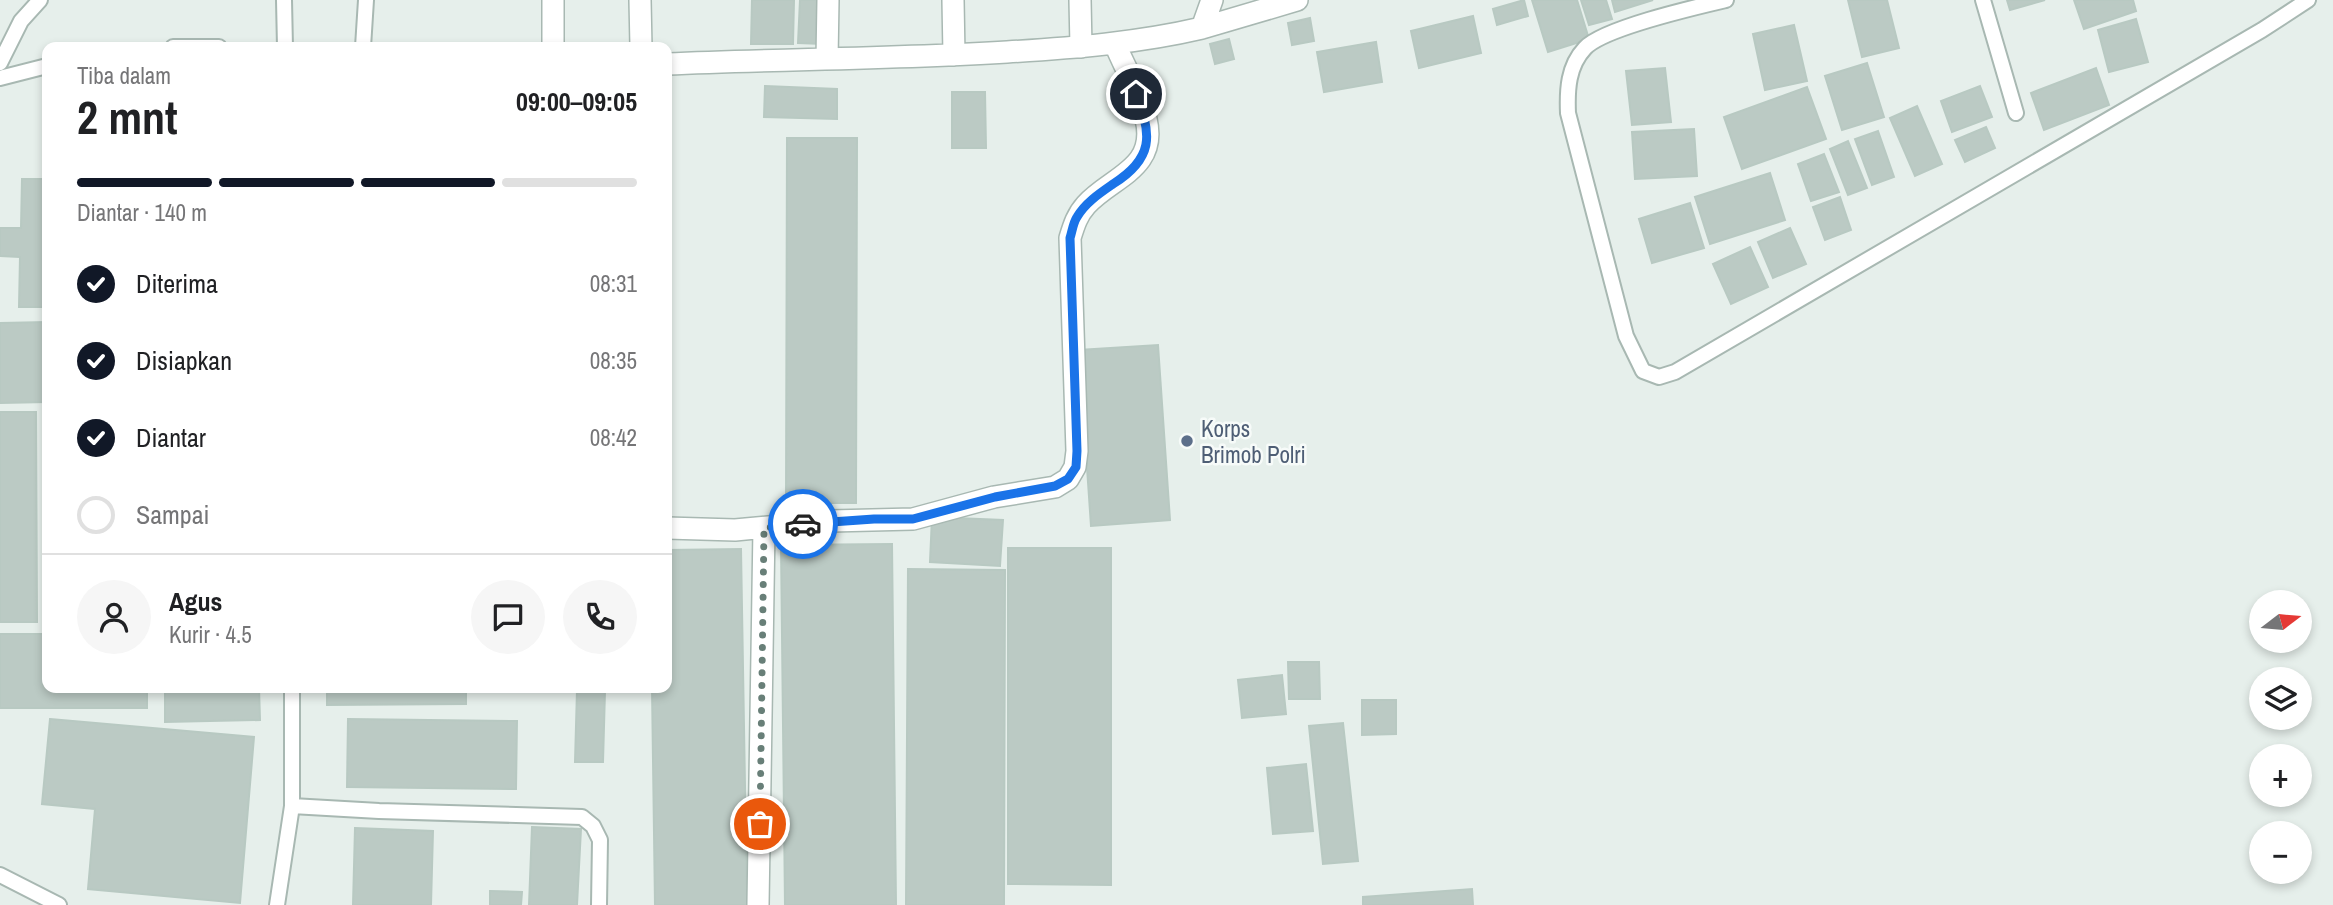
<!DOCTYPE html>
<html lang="id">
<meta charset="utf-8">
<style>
:root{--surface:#fff;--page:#f6f6f6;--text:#202124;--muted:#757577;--line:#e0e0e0;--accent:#111827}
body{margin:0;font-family:"Archivo Narrow",sans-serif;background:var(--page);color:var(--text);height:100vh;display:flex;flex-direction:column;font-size:26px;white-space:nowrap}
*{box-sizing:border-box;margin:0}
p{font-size:23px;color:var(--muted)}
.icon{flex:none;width:38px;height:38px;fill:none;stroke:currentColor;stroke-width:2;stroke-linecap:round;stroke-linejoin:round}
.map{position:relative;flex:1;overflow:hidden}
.side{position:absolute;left:42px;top:42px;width:630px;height:651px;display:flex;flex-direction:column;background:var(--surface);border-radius:14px;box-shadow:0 4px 10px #0003}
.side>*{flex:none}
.needle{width:46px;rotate:74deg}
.controls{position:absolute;left:2249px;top:590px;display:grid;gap:14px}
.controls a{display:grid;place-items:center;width:63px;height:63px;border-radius:50%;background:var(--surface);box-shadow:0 4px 10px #0003;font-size:35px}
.pin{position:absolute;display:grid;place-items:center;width:60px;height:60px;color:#fff;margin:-30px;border:4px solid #fff;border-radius:50%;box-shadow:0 2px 7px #0007}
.courier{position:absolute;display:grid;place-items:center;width:70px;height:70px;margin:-35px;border:5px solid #1a73e8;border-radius:50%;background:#fff;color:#222;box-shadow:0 2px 9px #0007}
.summary em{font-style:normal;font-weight:800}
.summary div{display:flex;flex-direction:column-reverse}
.summary{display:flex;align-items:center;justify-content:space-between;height:119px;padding:0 35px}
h1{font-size:46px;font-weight:800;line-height:52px}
.bar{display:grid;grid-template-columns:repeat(4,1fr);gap:10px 7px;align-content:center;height:84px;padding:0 35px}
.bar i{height:9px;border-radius:5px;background:var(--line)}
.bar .current{background:var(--accent)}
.bar p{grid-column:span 4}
.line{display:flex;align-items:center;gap:18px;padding:0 35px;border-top:2px solid var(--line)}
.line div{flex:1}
.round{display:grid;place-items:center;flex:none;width:74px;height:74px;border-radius:37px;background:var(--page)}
ol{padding:0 35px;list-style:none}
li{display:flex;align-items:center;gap:21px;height:77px}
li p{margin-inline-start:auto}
li .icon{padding:7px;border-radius:50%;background:var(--accent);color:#fff;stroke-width:4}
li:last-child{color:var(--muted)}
li i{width:38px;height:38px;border:4px solid var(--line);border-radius:50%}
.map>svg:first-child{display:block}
</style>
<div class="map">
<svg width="2333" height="905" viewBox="0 0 2333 905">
<rect width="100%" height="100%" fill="#e6efeb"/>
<path fill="#bbcac4" stroke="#b8c9c2" stroke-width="2" d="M752,0H794L793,44H751Z
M800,0H824L823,44L798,43Z
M1524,0L1528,16L1497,25L1493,9Z
M1532,0H1577L1589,39L1548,52Z
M1581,0H1606L1612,19L1589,25Z
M1612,0H1653L1615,12Z
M1848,0H1887L1899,48L1862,57Z
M2007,0H2045L2010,10Z
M2074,0H2133L2136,11L2084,29Z
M1473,16L1481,53L1419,68L1411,31Z
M1310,18L1314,41L1292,45L1288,23Z
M2136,19L2148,62L2109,72L2098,30Z
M1794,25L1807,81L1765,90L1753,34Z
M1229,39L1234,59L1215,64L1210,44Z
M1376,42L1382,82L1324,92L1317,52Z
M1867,63L1884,117L1842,130L1825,76Z
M1665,68L1671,122L1632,125L1626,71Z
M2096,68L2109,105L2044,130L2031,93Z
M765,86L837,89V119L764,117Z
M1980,86L1992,117L1952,132L1941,101Z
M1807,87L1826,139L1742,169L1724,117Z
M952,92H985L986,148H952Z
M1917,106L1942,164L1915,176L1890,118Z
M1986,127L1995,148L1965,162L1955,140Z
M1694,129L1697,176L1635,179L1632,132Z
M1878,131L1894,177L1872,185L1855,139Z
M787,138H857L856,503H786Z
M1848,141L1867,188L1848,195L1830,149Z
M1824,154L1839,192L1811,201L1798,164Z
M1770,173L1785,220L1710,244L1695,197Z
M22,179H47V307H19L20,257L0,256V228H21Z
M1840,197L1851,230L1825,240L1813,207Z
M1690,203L1704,248L1652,263L1639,219Z
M1790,228L1806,264L1773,278L1758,242Z
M1750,247L1768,287L1731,304L1713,264Z
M47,322V402L0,403V323Z
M1158,345L1170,520L1091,526L1079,350Z
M0,412H36L37,622H0Z
M932,517L1003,520L1000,566L930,562Z
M892,544L896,905H785L781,545Z
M1008,548H1111V885L1008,884Z
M741,549L747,905H655L652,688H667V550Z
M908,569L1005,570L1004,905H906Z
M0,634H47V688H147V708H0Z
M1288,662H1319L1320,699H1289Z
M1282,675L1286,714L1242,718L1238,680Z
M165,688H259L260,720L165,722Z
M327,688H466V704L327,705Z
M577,690L605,691L603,762H575Z
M1362,700H1396V734L1362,735Z
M50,719L254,737L240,903L88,889L95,809L42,804Z
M348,719L517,721L516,789L347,787Z
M1343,723L1358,861L1323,864L1309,726Z
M1306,764L1313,831L1273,834L1267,768Z
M532,827L581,829L577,905H529Z
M355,828L433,831L431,905H353Z
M1472,889L1473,905H1363V897Z
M490,891L522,892L521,905H490Z"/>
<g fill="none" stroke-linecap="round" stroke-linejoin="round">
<g stroke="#a8b8b2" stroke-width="18">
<path id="service" d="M284,0L285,47
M1726,0C1696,7 1604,28 1585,48C1568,66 1567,90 1568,113L1626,336L1643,371L1659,377L1675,372L2262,30L2308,0
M1983,0L2016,113
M173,47H219
M363,47L366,0
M0,63L21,21L40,0
M0,78L47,66
M292,806L379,811L582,817L593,826L600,840L599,905
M0,875L59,905
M277,905L292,806V688"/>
</g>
<g stroke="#a8b8b2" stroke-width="24">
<path id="minor" d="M640,0L641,47
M953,0L954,55
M1080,0L1081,47
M1202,28L1297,0
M553,47V0
M827,59L828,0
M667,64C780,59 894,59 1007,52C1073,48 1138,43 1202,28L1212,0
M667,528L735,530L831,521L913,519L994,497L1055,487L1068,479L1075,467L1077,451L1070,238C1074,225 1077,215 1086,205C1111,177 1158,169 1146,119C1140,93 1125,68 1115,44
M758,905L764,528"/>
</g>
<use href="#service" stroke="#fff" stroke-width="14"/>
<use href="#minor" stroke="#fff" stroke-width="21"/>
</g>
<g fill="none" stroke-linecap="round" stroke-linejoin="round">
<path stroke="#687f78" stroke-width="7" stroke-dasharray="0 12.6" d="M760,824L764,528L803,524"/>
<path stroke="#1a73e8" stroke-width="9" d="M803,524L874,519H913L995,497L1055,486L1068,479L1076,467L1077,451L1070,238C1072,232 1073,223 1077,217C1085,203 1100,193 1113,184C1153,159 1153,135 1136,94"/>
</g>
<circle fill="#5c6f8a" stroke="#f7fbf9" stroke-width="2.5" cx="1187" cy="441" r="7"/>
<g text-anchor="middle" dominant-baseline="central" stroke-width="5" stroke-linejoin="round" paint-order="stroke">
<g font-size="23" fill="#4e5e75" stroke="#f7fbf9" text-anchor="start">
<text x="1201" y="428">Korps<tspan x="1201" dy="26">Brimob Polri</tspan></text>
</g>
</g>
</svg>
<div class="controls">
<a><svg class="needle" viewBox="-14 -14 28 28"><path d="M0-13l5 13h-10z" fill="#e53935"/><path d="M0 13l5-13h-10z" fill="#757577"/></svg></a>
<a><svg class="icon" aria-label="layers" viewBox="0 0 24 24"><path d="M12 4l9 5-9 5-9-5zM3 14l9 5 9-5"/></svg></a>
<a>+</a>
<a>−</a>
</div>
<div class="pin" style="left:760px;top:824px;background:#ea580c"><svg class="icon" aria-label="bag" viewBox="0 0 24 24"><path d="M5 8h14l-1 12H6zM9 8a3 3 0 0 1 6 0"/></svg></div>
<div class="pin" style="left:1136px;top:94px;background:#1f2937"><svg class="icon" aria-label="home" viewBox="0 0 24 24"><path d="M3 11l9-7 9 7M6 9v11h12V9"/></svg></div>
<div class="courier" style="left:803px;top:524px"><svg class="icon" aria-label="car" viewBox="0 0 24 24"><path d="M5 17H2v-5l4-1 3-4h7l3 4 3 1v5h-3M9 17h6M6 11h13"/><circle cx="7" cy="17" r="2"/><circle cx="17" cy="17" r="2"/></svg></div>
<section class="side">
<div class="summary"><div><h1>2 mnt</h1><p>Tiba dalam</p></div><em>09:00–09:05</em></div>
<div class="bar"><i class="current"></i><i class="current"></i><i class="current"></i><i></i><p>Diantar · 140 m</p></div>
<ol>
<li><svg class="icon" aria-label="check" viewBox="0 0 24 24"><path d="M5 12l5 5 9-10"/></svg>Diterima<p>08:31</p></li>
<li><svg class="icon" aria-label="check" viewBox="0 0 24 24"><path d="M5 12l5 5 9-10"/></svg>Disiapkan<p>08:35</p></li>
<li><svg class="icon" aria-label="check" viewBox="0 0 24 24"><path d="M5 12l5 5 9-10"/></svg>Diantar<p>08:42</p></li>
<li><i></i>Sampai</li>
</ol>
<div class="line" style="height:126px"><a class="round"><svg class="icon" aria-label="person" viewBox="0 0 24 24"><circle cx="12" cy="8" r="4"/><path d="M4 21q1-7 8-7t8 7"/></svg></a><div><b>Agus</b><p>Kurir · 4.5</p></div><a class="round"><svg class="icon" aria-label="chat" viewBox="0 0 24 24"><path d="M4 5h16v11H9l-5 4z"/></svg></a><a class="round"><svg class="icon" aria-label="phone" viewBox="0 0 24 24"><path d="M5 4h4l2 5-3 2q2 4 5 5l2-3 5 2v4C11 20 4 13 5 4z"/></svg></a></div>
</section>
</div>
